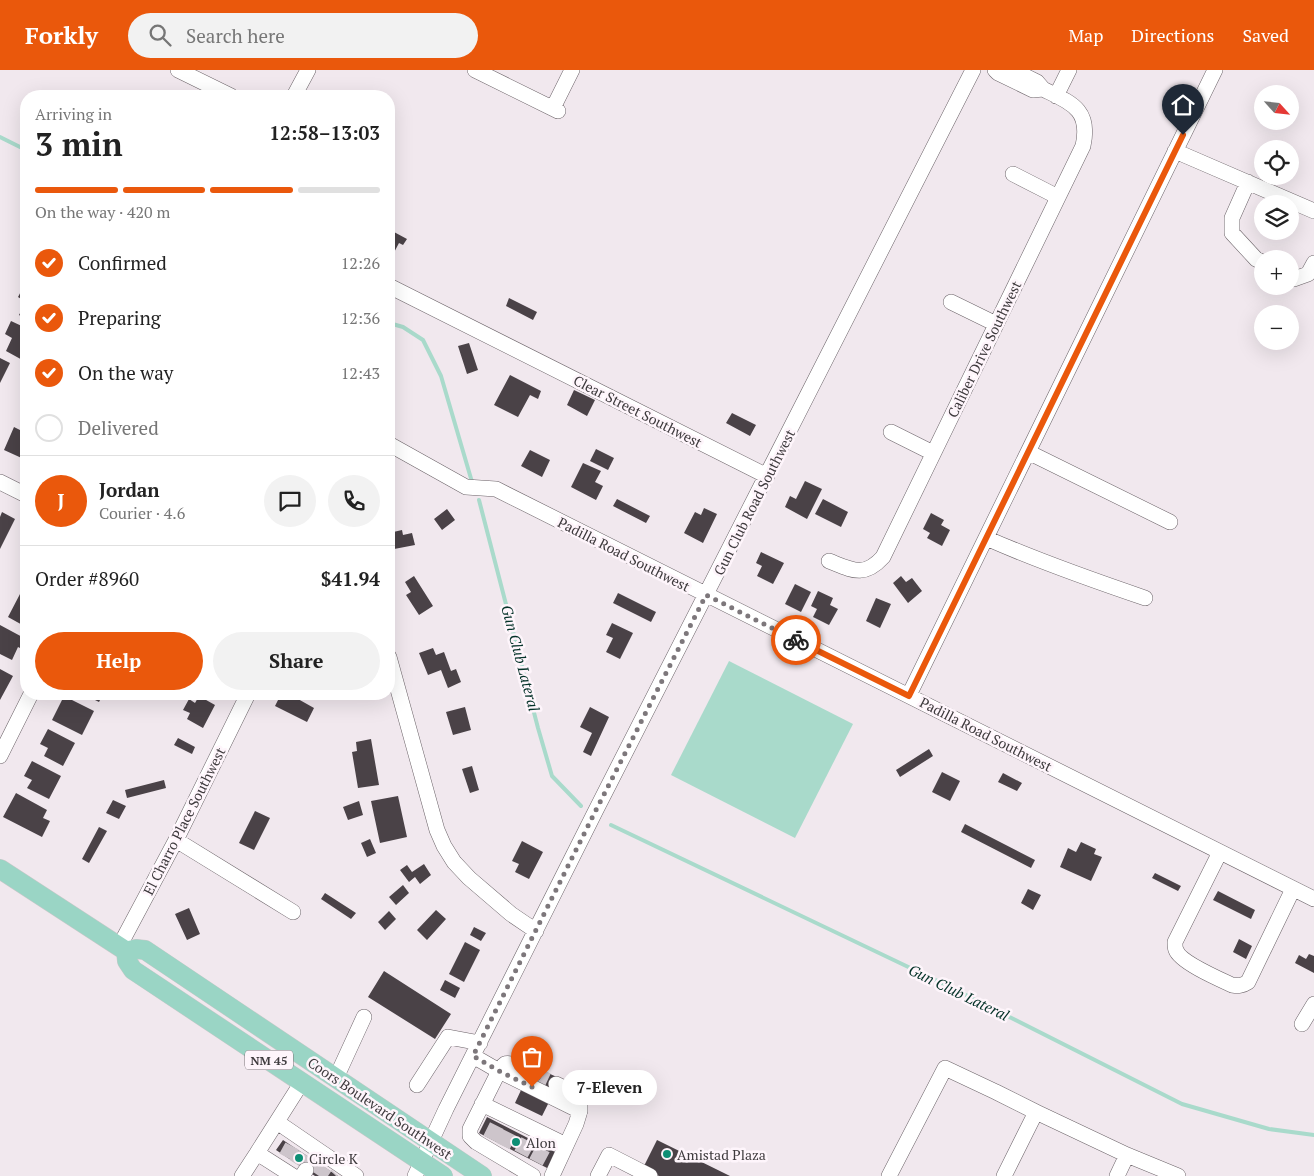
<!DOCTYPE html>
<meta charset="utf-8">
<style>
:root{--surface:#fff;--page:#f2f2f2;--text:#222;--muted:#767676;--line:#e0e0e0;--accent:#ea580c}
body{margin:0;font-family:"PT Serif",serif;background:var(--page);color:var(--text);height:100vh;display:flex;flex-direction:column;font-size:19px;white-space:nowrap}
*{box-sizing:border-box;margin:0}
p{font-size:16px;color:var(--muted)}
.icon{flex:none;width:28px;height:28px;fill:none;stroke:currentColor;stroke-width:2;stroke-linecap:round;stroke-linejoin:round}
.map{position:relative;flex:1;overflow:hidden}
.drawer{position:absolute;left:20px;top:20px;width:375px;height:610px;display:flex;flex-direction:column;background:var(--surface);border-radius:20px;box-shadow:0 5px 20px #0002}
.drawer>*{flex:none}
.needle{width:32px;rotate:117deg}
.fabs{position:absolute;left:1254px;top:15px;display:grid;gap:10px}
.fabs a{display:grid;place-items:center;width:45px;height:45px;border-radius:50%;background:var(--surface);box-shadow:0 5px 20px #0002;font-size:25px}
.pin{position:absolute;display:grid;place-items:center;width:42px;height:42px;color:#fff;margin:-51px -21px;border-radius:50% 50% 50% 0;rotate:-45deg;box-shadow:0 0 5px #0007}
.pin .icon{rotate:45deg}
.courier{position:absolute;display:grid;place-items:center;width:50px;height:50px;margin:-25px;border:4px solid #ea580c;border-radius:50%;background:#fff;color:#222;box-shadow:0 1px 6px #0007}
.bubble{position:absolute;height:35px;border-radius:18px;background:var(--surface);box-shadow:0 5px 20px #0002;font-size:16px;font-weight:600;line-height:35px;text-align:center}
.summary em{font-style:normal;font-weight:600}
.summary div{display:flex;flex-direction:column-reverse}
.summary{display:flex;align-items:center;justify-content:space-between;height:85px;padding:0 15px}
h1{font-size:32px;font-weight:600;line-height:38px}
.bar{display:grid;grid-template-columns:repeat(4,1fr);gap:8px 5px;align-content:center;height:60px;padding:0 15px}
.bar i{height:6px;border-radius:4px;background:var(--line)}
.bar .active{background:var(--accent)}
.bar p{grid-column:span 4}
.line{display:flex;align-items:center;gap:12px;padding:0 15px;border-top:1px solid var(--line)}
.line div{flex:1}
.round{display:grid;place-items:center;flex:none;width:52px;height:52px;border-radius:26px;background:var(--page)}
ol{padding:0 15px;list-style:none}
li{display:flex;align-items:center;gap:15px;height:55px}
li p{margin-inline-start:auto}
li .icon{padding:5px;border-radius:50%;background:var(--accent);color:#fff;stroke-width:4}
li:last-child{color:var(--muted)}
li i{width:28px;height:28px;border:2px solid var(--line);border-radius:50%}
.action{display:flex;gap:10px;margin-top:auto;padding:10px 15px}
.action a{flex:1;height:58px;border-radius:30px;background:var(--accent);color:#fff;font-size:20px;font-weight:600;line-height:58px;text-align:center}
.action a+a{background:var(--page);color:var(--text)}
header{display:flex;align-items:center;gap:30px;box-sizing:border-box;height:70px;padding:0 25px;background:var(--accent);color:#fff}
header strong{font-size:24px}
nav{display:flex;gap:28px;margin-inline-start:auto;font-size:18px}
.search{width:350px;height:45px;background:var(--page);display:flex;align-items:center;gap:12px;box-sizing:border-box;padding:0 18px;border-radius:28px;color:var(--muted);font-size:19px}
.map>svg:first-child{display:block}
</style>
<header>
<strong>Forkly</strong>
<div class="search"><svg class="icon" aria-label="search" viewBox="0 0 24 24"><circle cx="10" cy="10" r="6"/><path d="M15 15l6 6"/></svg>Search here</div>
<nav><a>Map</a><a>Directions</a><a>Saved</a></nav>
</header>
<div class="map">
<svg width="1314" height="1106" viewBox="0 0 1314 1106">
<rect width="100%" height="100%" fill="#f1e8ee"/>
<path fill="#a9dacb" d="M729,591L853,654L795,768L671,705Z"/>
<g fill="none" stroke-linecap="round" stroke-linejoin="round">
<path stroke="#a9dacb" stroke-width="4" d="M0,67L26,80
M389,253L403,257L423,270L441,306L472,412
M479,430L538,658L552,706L581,736
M611,755L946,915L1182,1034L1269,1059L1314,1065"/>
</g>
<path fill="#4a4247" d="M394,162L407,169L403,175L399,173L389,192V173Z
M25,214L26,215V249L19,245L26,232L18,227Z
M509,228L537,242L533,250L506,236Z
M11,251L26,258V292L6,281L12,268L5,264Z
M469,273L478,300L467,304L458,276Z
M0,288L10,293L0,313Z
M510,305L541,321L538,329L530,325L518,347L494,335Z
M574,320L595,330L587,346L567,335Z
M732,343L756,355L750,366L726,353Z
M14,357L26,363V390L4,380Z
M596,379L614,388L608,400L590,391Z
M530,380L550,390L542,407L521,396Z
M583,393L601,401L595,412L603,416L596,430L571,417Z
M805,411L822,419L807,449L785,437L790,426L796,429Z
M617,429L650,446L646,453L613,436Z
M823,429L848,442L841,457L815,444Z
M704,438L717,444L703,473L684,463L695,442L701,445Z
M447,439L455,450L442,460L434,449Z
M2,442L15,449L0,479V447Z
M931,443L944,450L941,455L950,460L942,476L927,468L930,463L923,459Z
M402,460L403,465L412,463L415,475L389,480V463Z
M761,482L784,493L773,514L757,506L762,496L756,493Z
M414,506L433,536L419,545L406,525L411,522L405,512Z
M901,506L906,512L912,508L922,521L908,533L893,513Z
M795,514L811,522L801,542L785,534Z
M818,521L833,528L830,535L838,539L829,555L813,547L817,539L811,536Z
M618,523L656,542L651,552L613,533Z
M20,524L26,527V557L8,547Z
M876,528L891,534L880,558L866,551Z
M612,553L633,563L620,589L606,582L613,568L606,565Z
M0,555L26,569V581L18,577L12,590L0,584Z
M433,578L436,585L444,582L451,601L456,599L461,612L448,618L441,600L428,605L419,583Z
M0,599L13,606L0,630Z
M83,624H103L99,632Z
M281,624H301L298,629L314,638L307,652L275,636Z
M64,626L94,641L82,665L52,650Z
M199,626L215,635L203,658L187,649L190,643L183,640L189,629L195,633Z
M465,637L471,660L453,665L446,642Z
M590,637L609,647L591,686L583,682L592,663L580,657Z
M48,659L75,673L63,696L44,686L48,678L40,674Z
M178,668L195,677L192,684L174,675Z
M371,669L379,715L358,718L352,682L357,681L356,672Z
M929,679L933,686L900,707L896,700Z
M32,691L61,706L49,729L27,718L32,710L24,706Z
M472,696L479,720L470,723L462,699Z
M942,702L960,711L950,731L932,722Z
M1003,703L1022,713L1017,721L998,712Z
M164,710L166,718L127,728L125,720Z
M16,723L47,740L43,748L50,751L42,767L3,747Z
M398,726L407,767L380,773L371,731Z
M113,730L126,736L119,749L106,743Z
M359,731L363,745L348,750L343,737Z
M255,741L270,748L254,780L239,773Z
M965,754L1035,790L1031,798L961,762Z
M99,757L107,761L89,793L82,789Z
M370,769L376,783L367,787L361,773Z
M522,771L543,782L529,809L515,802L519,794L512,791Z
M1081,772L1096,779L1094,784L1102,787L1091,811L1060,797L1068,778L1076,782Z
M424,794L431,805L420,814L415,807L409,812L400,800L407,795L412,802Z
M1155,803L1181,816L1178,821L1152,808Z
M403,815L409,823L396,835L389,827Z
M1028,819L1041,825L1033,840L1021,833Z
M1218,821L1255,840L1251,849L1213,830Z
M325,823L356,843L351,849L321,829Z
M189,838L200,864L187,870L175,844Z
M436,840L446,849L427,870L417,860Z
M389,841L396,849L385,860L378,852Z
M474,857L486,863L481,871L470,865Z
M1239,869L1252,876L1246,889L1233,882Z
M465,872L480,880L464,912L449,904Z
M1309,884L1314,886V903L1295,893L1299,885L1306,889Z
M384,901L451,944L435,969L368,927Z
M445,910L460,918L455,928L440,920Z
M537,998L559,1008L553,1022L531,1011Z
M522,1018L549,1032L542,1046L515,1033Z
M487,1047L557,1083L549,1099L479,1063Z
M283,1070L292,1076L338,1106H315L276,1080Z
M657,1070L730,1106H659L643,1098Z"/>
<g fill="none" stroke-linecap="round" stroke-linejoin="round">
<path stroke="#cdc5cb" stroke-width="15" stroke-dasharray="15 8" stroke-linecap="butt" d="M534,1004L556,1014
M490,1069L498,1053
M503,1076L511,1060
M521,1084L529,1069
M286,1087L292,1076
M536,1092L544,1077
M296,1094L303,1083
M306,1100L313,1090
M319,1106L325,1097
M336,1106L337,1105"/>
<g stroke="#6b6368" stroke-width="16">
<path id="minor" d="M178,0L231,26
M475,0L558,41
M995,0L998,3L1033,20L1043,19L1037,12L1013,0
M294,26L308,0
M1056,26L1069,0
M553,38L572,0
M1175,81L1314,141
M1013,104L1058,127
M1248,112L1232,148V163L1256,189L1262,192
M1290,207L1294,209L1308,204L1314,193
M389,216L767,406
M951,232L996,254
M891,362L933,383
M389,374L466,417L496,419L1314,829
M1028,382L1170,452
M0,412L26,425
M986,468C1038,491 1092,510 1145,528
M829,491C852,500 864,508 883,487L1083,76C1091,39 1071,33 1043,19
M389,587L437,760L444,776L454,792L469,808L511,844L536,861
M909,625L1215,0
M0,686L31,624
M176,770L293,842
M1220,782L1175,872C1175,875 1175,878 1176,880C1180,892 1219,909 1232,915C1238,916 1242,916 1248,912L1293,819
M119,877L176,770L248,624
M1302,954L1314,934
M473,986L499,1001L580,1041L576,1054L552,1106
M336,1008L364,947
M556,1014L577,1024L580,1028V1041
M417,1015L448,967L480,973
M482,1034L566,1075
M277,1052L356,1106
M242,1106L257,1083
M293,1106L257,1083L302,1012
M302,1106L306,1100
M415,1106L446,1039L596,740L973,0
M533,1106L476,1072L470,1066V1059L499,1001C501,999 502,996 505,994C511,991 528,1001 534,1004
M598,1106L609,1085L650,1106
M889,1106L945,998L996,1022L1036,1042L1127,1085L1178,1106
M1004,1106L1036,1042
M1117,1106L1127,1085"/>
</g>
<g stroke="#c9c8c9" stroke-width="20">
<path id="major" d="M0,799L126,881L136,879L145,880L482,1106
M126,881L127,891L133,900L443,1106"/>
</g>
<use href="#minor" stroke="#fff" stroke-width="15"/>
<use href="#major" stroke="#9ad5c5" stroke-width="19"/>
</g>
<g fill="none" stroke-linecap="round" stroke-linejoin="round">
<path stroke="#7d777b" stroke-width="5" stroke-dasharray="0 9" d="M532,1017L499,1001L473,986L596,740L706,525L796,570"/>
<path stroke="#ea580c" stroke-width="6" d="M796,570L909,626L1183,65"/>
</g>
<g fill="#0e8f75" stroke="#fef5fb" stroke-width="2">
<circle cx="516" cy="1072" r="5"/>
<circle cx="667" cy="1084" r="5"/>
<circle cx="299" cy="1088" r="5"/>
</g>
<g text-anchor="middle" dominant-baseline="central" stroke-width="5" stroke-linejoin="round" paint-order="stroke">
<rect fill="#fef5fb" stroke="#787276" stroke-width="1" x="245" y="980.5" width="48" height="19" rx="4"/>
<g font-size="12" font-weight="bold" fill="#3e3a3d">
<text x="269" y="990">NM 45</text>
</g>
<g font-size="14" fill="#3e3a3d" stroke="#fef5fb">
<text transform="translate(984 279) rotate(-64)">Caliber Drive Southwest</text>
<text transform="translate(638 341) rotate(27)">Clear Street Southwest</text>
<text transform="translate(754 432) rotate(-63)">Gun Club Road Southwest</text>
<text transform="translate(624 484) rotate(27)">Padilla Road Southwest</text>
<text transform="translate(986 664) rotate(27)">Padilla Road Southwest</text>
<text transform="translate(184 751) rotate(-63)">El Charro Place Southwest</text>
<text transform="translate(380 1038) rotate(34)">Coors Boulevard Southwest</text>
</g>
<g font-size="14" fill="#3e3a3d" stroke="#fef5fb" text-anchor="start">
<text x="526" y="1072">Alon</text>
<text x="677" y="1084">Amistad Plaza</text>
<text x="309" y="1088">Circle K</text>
</g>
<g font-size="15" font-style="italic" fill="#043228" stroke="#fef5fb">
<text transform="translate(521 588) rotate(75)">Gun Club Lateral</text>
<text transform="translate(959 922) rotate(26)">Gun Club Lateral</text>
</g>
</g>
</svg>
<div class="fabs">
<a><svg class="needle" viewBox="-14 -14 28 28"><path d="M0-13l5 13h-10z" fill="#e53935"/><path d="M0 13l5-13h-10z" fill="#767676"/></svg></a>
<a><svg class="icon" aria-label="locate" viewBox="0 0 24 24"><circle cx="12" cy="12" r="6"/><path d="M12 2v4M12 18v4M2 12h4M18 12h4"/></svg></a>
<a><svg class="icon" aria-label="layers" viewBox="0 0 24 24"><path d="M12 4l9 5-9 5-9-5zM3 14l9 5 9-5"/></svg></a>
<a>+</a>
<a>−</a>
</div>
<div class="pin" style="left:532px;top:1017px;background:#ea580c"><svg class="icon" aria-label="bag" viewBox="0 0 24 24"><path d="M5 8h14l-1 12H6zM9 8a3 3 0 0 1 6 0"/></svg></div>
<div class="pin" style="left:1183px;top:65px;background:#1f2937"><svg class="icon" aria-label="home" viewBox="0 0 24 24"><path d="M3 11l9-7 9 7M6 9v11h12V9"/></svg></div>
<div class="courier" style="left:796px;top:570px"><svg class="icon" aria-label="bike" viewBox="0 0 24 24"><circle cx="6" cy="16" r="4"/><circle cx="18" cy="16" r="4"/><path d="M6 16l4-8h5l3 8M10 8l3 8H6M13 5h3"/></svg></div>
<div class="bubble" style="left:562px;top:1000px;width:95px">7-Eleven</div>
<section class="drawer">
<div class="summary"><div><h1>3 min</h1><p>Arriving in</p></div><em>12:58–13:03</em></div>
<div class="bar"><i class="active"></i><i class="active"></i><i class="active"></i><i></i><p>On the way · 420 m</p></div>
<ol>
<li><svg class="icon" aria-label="check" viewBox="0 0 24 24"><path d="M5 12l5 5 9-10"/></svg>Confirmed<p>12:26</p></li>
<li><svg class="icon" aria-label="check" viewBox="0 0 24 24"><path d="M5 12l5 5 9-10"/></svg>Preparing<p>12:36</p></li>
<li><svg class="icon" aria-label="check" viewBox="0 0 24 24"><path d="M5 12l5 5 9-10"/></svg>On the way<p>12:43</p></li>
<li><i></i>Delivered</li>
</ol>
<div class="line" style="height:90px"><b class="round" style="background:var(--accent);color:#fff">J</b><div><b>Jordan</b><p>Courier · 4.6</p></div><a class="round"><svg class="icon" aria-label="chat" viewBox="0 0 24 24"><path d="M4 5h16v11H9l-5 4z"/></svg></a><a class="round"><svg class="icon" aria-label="phone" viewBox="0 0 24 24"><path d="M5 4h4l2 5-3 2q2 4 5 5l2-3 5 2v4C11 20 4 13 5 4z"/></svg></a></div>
<div class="line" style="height:65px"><div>Order #8960</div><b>$41.94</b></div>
<div class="action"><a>Help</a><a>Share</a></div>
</section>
</div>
